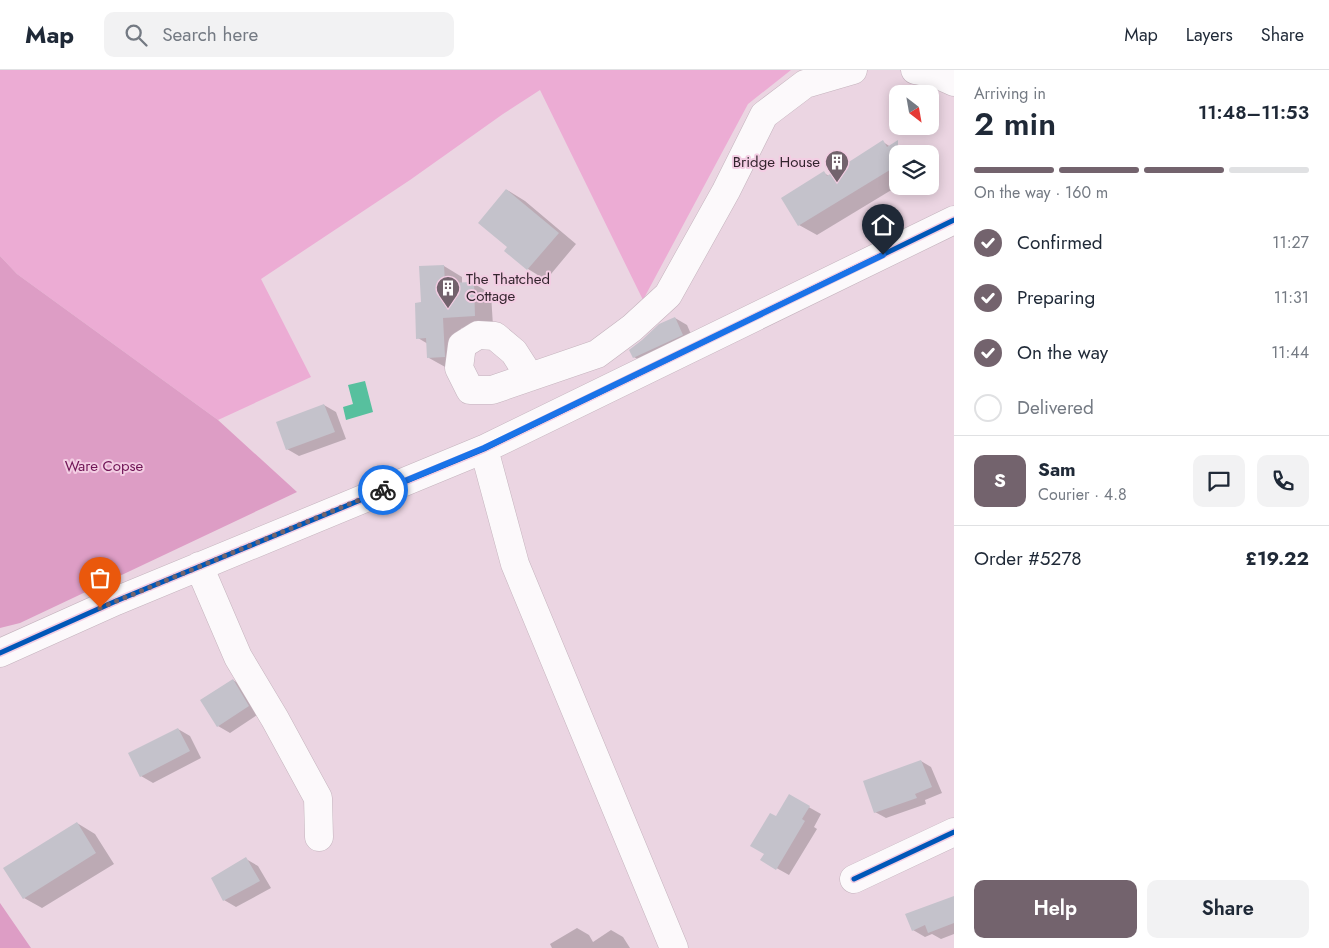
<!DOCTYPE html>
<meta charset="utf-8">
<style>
:root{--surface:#fff;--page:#f2f2f3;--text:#1f2937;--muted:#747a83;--line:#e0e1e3;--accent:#73636d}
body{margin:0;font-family:Jost,sans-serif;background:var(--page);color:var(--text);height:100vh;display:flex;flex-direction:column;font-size:19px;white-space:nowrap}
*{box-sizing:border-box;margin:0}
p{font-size:16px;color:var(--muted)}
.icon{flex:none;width:28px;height:28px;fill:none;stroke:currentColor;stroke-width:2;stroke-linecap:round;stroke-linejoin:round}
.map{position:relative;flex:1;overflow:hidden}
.panel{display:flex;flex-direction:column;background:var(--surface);width:375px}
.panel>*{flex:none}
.needle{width:32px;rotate:149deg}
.controls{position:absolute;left:889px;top:15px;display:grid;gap:10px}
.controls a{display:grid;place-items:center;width:50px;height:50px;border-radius:10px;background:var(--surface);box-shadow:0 2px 12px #0003;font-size:25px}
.pin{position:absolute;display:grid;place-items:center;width:42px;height:42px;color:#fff;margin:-51px -21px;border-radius:50% 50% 50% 0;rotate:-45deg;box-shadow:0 0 5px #0007}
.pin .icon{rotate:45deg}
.courier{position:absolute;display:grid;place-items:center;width:50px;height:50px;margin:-25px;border:4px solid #1a73e8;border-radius:50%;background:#fff;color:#222;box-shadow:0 1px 6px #0007}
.head em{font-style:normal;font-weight:600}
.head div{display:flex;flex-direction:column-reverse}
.head{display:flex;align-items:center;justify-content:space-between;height:85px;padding:0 20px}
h1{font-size:32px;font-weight:600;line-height:38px}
.bar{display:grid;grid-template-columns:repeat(4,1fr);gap:8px 5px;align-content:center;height:60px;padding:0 20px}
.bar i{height:6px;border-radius:4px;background:var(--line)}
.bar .current{background:var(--accent)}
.bar p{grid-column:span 4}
.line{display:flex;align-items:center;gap:12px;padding:0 20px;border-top:1px solid var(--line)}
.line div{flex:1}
.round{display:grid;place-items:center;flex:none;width:52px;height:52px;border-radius:10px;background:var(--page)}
ol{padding:0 20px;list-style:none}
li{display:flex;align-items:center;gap:15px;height:55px}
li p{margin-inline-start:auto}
li .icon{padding:5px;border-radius:50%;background:var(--accent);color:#fff;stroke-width:4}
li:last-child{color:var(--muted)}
li i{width:28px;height:28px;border:2px solid var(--line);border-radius:50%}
.cta{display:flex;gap:10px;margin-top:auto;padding:10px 20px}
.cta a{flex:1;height:58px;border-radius:10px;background:var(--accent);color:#fff;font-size:20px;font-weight:600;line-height:58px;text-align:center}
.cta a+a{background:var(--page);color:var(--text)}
header{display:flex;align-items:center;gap:30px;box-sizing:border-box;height:70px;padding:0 25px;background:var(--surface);border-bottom:1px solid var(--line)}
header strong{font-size:24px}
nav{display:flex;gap:28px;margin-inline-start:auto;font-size:18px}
.search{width:350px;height:45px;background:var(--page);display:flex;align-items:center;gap:12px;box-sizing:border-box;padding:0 18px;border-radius:10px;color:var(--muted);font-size:19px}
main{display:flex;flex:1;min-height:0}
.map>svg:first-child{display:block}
</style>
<header>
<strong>Map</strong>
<div class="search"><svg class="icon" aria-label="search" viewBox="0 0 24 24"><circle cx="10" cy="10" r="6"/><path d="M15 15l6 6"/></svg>Search here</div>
<nav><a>Map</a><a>Layers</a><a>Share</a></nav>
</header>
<main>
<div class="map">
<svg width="954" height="878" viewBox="0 0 954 878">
<rect width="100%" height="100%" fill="#ebd5e2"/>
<path fill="#ecacd4" d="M0,0H791L748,34L643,230L540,20L503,44L410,110L261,209L311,307L218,350L17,204L0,186Z"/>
<path fill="#dd9dc5" d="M0,186L17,204L218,350L297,422L20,553L0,558Z
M0,833L31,878H0Z"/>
<path fill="#57c09e" d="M365,311L373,342L346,350L343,337L353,334L348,315Z"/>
<path fill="#0003" d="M883,72L902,84H898V116L817,165L799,155L824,103L829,106Z
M507,120L525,131L576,174L546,210L528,199L509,177Z
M444,196L462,207V214L473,213L491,224L493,256L461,258L462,297L447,298L429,288L428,274L418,268L422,233Z
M675,248L687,255L694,271L646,294L634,287Z
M324,335L336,342L346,369L299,386L287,379Z
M233,610L245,617L260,643L230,663L218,656Z
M178,659L190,666L201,688L153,713L141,706Z
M921,691L931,697L942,723L925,730L926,734L886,748L875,742Z
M789,726L821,744L814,757L817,759L789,805L762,790L765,783L776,748Z
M77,753L95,764L114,794L42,838L24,828Z
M246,789L258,796L271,818L236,837L224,830Z
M954,827V864L941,869L932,864L925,867L913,860Z
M577,858L589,865L593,872L611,860L623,867L630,878H552L550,874Z"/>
<path fill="#c4c2cb" d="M883,70L887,77L898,70V95L798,156L781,128L824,101L827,106Z
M506,119L559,163L527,200L504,181L507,177L478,153Z
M444,195L445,213L474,212L475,246L443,248L445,287L427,288L426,268L416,269L415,233L421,232L419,196Z
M675,247L683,265L633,288L629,280L642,270L659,254Z
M324,334L335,362L286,380L276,352Z
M233,609L249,636L217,657L200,630Z
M178,658L190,681L140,707L128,683Z
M921,690L932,717L915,724L917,728L874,743L863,711Z
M789,724L810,736L802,749L805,751L776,800L760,790L764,784L750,776L770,743L776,746Z
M77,752L96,783L23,829L3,798Z
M246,787L260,811L223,831L211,808Z
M954,826V853L928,863L925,855L912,861L905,844Z"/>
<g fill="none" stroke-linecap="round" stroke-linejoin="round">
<g stroke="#c4b3bd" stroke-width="29">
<path id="minor" d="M915,0L936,4L954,12
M530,307L514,282L495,266L478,265L462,275L459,298L470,320H492L597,284L632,258L668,225L726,121L764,45L805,14L853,0
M484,379L515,494L674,878
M199,496L238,587L275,649L318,728L319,767
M0,583L116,531L484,379L954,150
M854,809L954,762"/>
</g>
<use href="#minor" stroke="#fcf9fb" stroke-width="28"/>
<g stroke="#f3cde3" stroke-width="8">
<path id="cycleway" d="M0,583L116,531L484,379L954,150
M854,809L954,762"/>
</g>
<use href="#cycleway" stroke="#0057b8" stroke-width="5"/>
</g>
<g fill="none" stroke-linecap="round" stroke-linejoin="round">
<path stroke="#73636d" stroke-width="5" stroke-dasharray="0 9" d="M100,538L383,420"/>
<path stroke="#1a73e8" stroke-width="6" d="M383,420L484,378L883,185"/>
</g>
<defs>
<g id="building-pin" transform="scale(1.25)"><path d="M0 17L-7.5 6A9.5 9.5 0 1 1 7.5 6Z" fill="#73636d" stroke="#f3cde3"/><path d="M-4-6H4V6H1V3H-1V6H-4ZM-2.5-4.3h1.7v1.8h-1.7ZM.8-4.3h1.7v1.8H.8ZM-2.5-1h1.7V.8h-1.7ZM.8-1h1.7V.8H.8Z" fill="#fff"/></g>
</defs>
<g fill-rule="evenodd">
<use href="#building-pin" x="837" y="92"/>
<use href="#building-pin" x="448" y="218"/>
</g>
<g text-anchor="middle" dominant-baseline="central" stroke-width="4" stroke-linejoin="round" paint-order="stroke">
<g font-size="15" fill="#33252e" stroke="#f3cde3" text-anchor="end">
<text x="820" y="92">Bridge House</text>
<text x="466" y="209" text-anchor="start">The Thatched<tspan x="466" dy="17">Cottage</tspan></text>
</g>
<g font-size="15" fill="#6f1455" stroke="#f3cde3">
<text x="104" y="396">Ware Copse</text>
</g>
</g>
</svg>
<div class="controls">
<a><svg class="needle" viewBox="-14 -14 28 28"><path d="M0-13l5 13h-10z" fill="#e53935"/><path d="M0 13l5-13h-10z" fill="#747a83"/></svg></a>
<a><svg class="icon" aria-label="layers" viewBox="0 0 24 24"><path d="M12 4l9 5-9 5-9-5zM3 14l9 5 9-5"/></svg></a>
</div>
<div class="pin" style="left:100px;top:538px;background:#ea580c"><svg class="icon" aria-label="bag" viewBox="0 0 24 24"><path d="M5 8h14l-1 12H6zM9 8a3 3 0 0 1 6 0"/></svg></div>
<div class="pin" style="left:883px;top:185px;background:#1f2937"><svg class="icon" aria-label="home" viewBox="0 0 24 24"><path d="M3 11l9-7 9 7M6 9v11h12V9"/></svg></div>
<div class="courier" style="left:383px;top:420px"><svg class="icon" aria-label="bike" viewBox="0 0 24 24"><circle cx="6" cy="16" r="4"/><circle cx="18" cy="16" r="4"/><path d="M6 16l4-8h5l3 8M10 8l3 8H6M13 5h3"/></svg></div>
</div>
<section class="panel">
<div class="head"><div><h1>2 min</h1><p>Arriving in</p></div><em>11:48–11:53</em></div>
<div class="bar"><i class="current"></i><i class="current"></i><i class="current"></i><i></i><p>On the way · 160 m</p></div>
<ol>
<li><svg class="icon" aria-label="check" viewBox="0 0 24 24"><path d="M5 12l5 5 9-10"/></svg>Confirmed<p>11:27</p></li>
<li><svg class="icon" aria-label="check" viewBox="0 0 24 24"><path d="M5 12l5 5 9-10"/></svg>Preparing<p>11:31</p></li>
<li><svg class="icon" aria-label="check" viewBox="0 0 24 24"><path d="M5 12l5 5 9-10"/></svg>On the way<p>11:44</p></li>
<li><i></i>Delivered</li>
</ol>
<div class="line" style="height:90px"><b class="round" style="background:var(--accent);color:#fff">S</b><div><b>Sam</b><p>Courier · 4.8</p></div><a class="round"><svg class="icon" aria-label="chat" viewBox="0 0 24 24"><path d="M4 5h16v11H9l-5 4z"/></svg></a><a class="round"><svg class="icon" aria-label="phone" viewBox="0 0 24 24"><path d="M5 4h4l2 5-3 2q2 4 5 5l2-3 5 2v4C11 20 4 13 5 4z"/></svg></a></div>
<div class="line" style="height:65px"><div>Order #5278</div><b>£19.22</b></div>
<div class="cta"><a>Help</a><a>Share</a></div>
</section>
</main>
